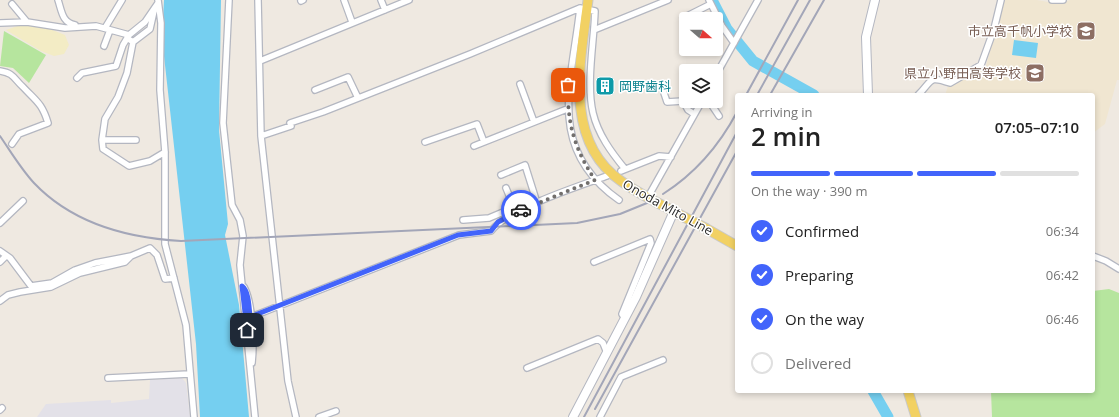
<!DOCTYPE html>
<meta charset="utf-8">
<style>
:root{--surface:#fff;--page:#f2f2f2;--text:#222;--muted:#767676;--line:#e0e0e0;--accent:#4264fb}
body{margin:0;font-family:"Open Sans","Noto Sans JP",sans-serif;background:var(--page);color:var(--text);height:100vh;display:flex;flex-direction:column;font-size:15px;white-space:nowrap}
*{box-sizing:border-box;margin:0}
p{font-size:13px;color:var(--muted)}
.icon{flex:none;width:22px;height:22px;fill:none;stroke:currentColor;stroke-width:2;stroke-linecap:round;stroke-linejoin:round}
.map{position:relative;flex:1;overflow:hidden}
.side{position:absolute;left:735px;top:93px;width:360px;height:300px;display:flex;flex-direction:column;background:var(--surface);border-radius:4px;box-shadow:0 2px 6px #0003}
.side>*{flex:none}
.needle{width:26px;rotate:110deg}
.tools{position:absolute;left:679px;top:12px;display:grid;gap:8px}
.tools a{display:grid;place-items:center;width:44px;height:44px;border-radius:4px;background:var(--surface);box-shadow:0 2px 6px #0003;font-size:20px}
.pin{position:absolute;display:grid;place-items:center;width:34px;height:34px;color:#fff;margin:-17px;border-radius:8px;box-shadow:0 2px 6px #0006}
.courier{position:absolute;display:grid;place-items:center;width:40px;height:40px;margin:-20px;border:3px solid #4264fb;border-radius:50%;background:#fff;color:#222;box-shadow:0 1px 5px #0007}
.head em{font-style:normal;font-weight:600}
.head div{display:flex;flex-direction:column-reverse}
.head{display:flex;align-items:center;justify-content:space-between;height:68px;padding:0 16px}
h1{font-size:26px;font-weight:600;line-height:30px}
.bar{display:grid;grid-template-columns:repeat(4,1fr);gap:6px 4px;align-content:center;height:48px;padding:0 16px}
.bar i{height:5px;border-radius:3px;background:var(--line)}
.bar .active{background:var(--accent)}
.bar p{grid-column:span 4}
ol{padding:0 16px;list-style:none}
li{display:flex;align-items:center;gap:12px;height:44px}
li p{margin-inline-start:auto}
li .icon{padding:4px;border-radius:50%;background:var(--accent);color:#fff;stroke-width:4}
li:last-child{color:var(--muted)}
li i{width:22px;height:22px;border:2px solid var(--line);border-radius:50%}
.map>svg:first-child{display:block}
</style>
<div class="map">
<svg width="1119" height="417" viewBox="0 0 1119 417">
<rect width="100%" height="100%" fill="#efe9e1"/>
<path fill="#e3e1e8" d="M182,378L186,383L190,417H37L46,404L111,400V403L149,399L150,380Z"/>
<path fill="#f0e6d1" d="M1004,0H1037L1059,4L1070,0H1119V80H1117L1105,124L1093,133V95H945L948,86L959,82L986,66Z"/>
<path fill="#b6e59e" d="M4,31L46,55L29,83L13,68L0,66Z
M1109,289L1119,293V417H992L991,391H1093V291Z"/>
<path fill="#f3ecc5" d="M23,24L45,27L65,35L69,45L64,54L54,56L41,51L6,30Z"/>
<path fill="#75cff0" d="M164,0H221L219,130L228,224L225,235L239,305L249,417H200L196,344L162,38Z
M1014,40L1038,43L1036,58L1012,55Z"/>
<g fill="none" stroke-linecap="round" stroke-linejoin="round">
<path stroke="#75cff0" stroke-width="11" d="M712,0L727,29L753,61L814,95
M873,391L888,417"/>
<g stroke="#b4b7c1" stroke-width="8">
<path id="street" d="M58,0C62,12 62,22 75,25
M158,0L161,23L160,90L165,152V244L186,325L194,417
M229,0L223,123L232,205L240,220L243,236L240,265L255,417
M258,0L261,136L288,381L296,417
M344,0L352,22
M381,0L385,10
M709,0L722,26L734,43
M1052,0H1063
M301,1L303,0
M12,4L27,22
M580,8C572,82 545,148 619,200
M683,18L711,4
M0,23L27,22L65,28L96,26L129,35
M105,28L122,0
M594,30L668,0
M127,38L133,42L127,73L118,97L105,119L102,140L103,149L129,166L150,161L165,152
M133,42L150,29L154,11
M104,46L110,30
M260,61L409,0
M0,71C14,73 14,79 23,87C36,101 42,103 48,123L19,134L12,144
M716,75L758,0
M77,78L82,73L116,66L123,45L129,35L145,22L158,3
M520,84L534,122
M662,87L667,102L683,101L688,110L694,114
M315,90L348,77L358,98
M918,95C933,81 927,75 950,83L981,65L994,29L1001,0
M709,101L719,116
M261,136L291,126L290,123L323,112L470,54L580,8L595,11C594,42 586,83 593,113C598,134 611,152 625,169
M102,140H136
M425,142L477,124L484,142
M474,146L567,109
M621,171L659,156L671,157
M501,175L525,165L537,203
M506,188L516,212
M648,197L702,101
M463,220L489,218L508,210L512,214
M0,223L23,201
M0,251L10,258L31,286L52,283L75,270L95,263L131,256
M1093,256L1106,261L1119,269
M0,262L6,256
M594,262L650,239L651,243L622,314L625,318
M244,287C253,303 254,345 252,363
M0,301L8,295L20,292L51,287L80,273L125,262L131,256L150,248L157,255L165,279L174,278
M251,317L459,235L491,231C508,209 579,186 607,176
M527,368L598,339L603,343L607,353
M108,378L189,374
M0,410L2,408
M319,417L336,411
M600,417L621,377L663,360"/>
</g>
<g stroke="#b4b7c1" stroke-width="10">
<path id="secondary" d="M868,95L866,37L875,0
M573,417L636,297L674,211"/>
</g>
<g stroke="#c9c9c9" stroke-width="11">
<path id="primary" d="M588,0C581,59 562,140 621,181C640,195 663,205 684,217
M707,229L737,246
M908,391L916,417"/>
</g>
<use href="#street" stroke="#fff" stroke-width="5.5"/>
<use href="#secondary" stroke="#fff" stroke-width="8"/>
<use href="#primary" stroke="#f2d163" stroke-width="9"/>
<path stroke="#a3a6b8" stroke-width="2" d="M746,95L798,0
M757,95L810,0
M770,95L824,0
M0,136C11,152 21,169 34,183C73,224 127,238 181,241L577,223L620,214L647,203
M663,194C696,173 719,146 737,112
M595,409L737,151
M584,417L737,132"/>
<g stroke="#c9c9c9" stroke-width="11" stroke-linecap="butt">
<path id="primary-bridge" d="M684,217L707,229"/>
</g>
<use href="#primary-bridge" stroke="#f2d163" stroke-width="9"/>
</g>
<g fill="none" stroke-linecap="round" stroke-linejoin="round">
<path stroke="#726f6d" stroke-width="4" stroke-dasharray="0 7.2" d="M521,210L595,180C574,148 567,123 568,85"/>
<path stroke="#4264fb" stroke-width="5" d="M247,330L242,286C249,291 249,308 250,317L458,235L491,231L498,222L521,210"/>
</g>
<defs>
<g id="school-square" transform="scale(1)"><rect x="-9" y="-9" width="18" height="18" rx="4" fill="#8d6e63" stroke="#fff"/><path d="M0-5L7-2L0 1L-7-2ZM-4 1L0 2.5L4 1V4Q0 6-4 4Z" fill="#fff"/></g>
<g id="building-square" transform="scale(1)"><rect x="-9" y="-9" width="18" height="18" rx="4" fill="#0f9aa8" stroke="#fff"/><path d="M-4-6H4V6H1V3H-1V6H-4ZM-2.5-4.3h1.7v1.8h-1.7ZM.8-4.3h1.7v1.8H.8ZM-2.5-1h1.7V.8h-1.7ZM.8-1h1.7V.8H.8Z" fill="#fff"/></g>
</defs>
<g fill-rule="evenodd">
<use href="#school-square" x="1086" y="31"/>
<use href="#school-square" x="1035" y="73"/>
<use href="#building-square" x="605" y="86"/>
</g>
<g text-anchor="middle" dominant-baseline="central" stroke-width="3" stroke-linejoin="round" paint-order="stroke">
<g font-size="13" fill="#785e54" stroke="#fff" text-anchor="end">
<text x="1072" y="31">市立高千帆小学校</text>
<text x="1021" y="73">県立小野田高等学校</text>
</g>
<g font-size="13" fill="#0d838f" stroke="#fff" text-anchor="start">
<text x="619" y="86">岡野歯科</text>
</g>
<g font-size="13" fill="#2e2e2e" stroke="#fff">
<text transform="translate(668 207) rotate(29)">Onoda Mito Line</text>
</g>
</g>
</svg>
<div class="tools">
<a><svg class="needle" viewBox="-14 -14 28 28"><path d="M0-13l5 13h-10z" fill="#e53935"/><path d="M0 13l5-13h-10z" fill="#767676"/></svg></a>
<a><svg class="icon" aria-label="layers" viewBox="0 0 24 24"><path d="M12 4l9 5-9 5-9-5zM3 14l9 5 9-5"/></svg></a>
</div>
<div class="pin" style="left:568px;top:85px;background:#ea580c"><svg class="icon" aria-label="bag" viewBox="0 0 24 24"><path d="M5 8h14l-1 12H6zM9 8a3 3 0 0 1 6 0"/></svg></div>
<div class="pin" style="left:247px;top:330px;background:#1f2937"><svg class="icon" aria-label="home" viewBox="0 0 24 24"><path d="M3 11l9-7 9 7M6 9v11h12V9"/></svg></div>
<div class="courier" style="left:521px;top:210px"><svg class="icon" aria-label="car" viewBox="0 0 24 24"><path d="M5 17H2v-5l4-1 3-4h7l3 4 3 1v5h-3M9 17h6M6 11h13"/><circle cx="7" cy="17" r="2"/><circle cx="17" cy="17" r="2"/></svg></div>
<section class="side">
<div class="head"><div><h1>2 min</h1><p>Arriving in</p></div><em>07:05–07:10</em></div>
<div class="bar"><i class="active"></i><i class="active"></i><i class="active"></i><i></i><p>On the way · 390 m</p></div>
<ol>
<li><svg class="icon" aria-label="check" viewBox="0 0 24 24"><path d="M5 12l5 5 9-10"/></svg>Confirmed<p>06:34</p></li>
<li><svg class="icon" aria-label="check" viewBox="0 0 24 24"><path d="M5 12l5 5 9-10"/></svg>Preparing<p>06:42</p></li>
<li><svg class="icon" aria-label="check" viewBox="0 0 24 24"><path d="M5 12l5 5 9-10"/></svg>On the way<p>06:46</p></li>
<li><i></i>Delivered</li>
</ol>
</section>
</div>
